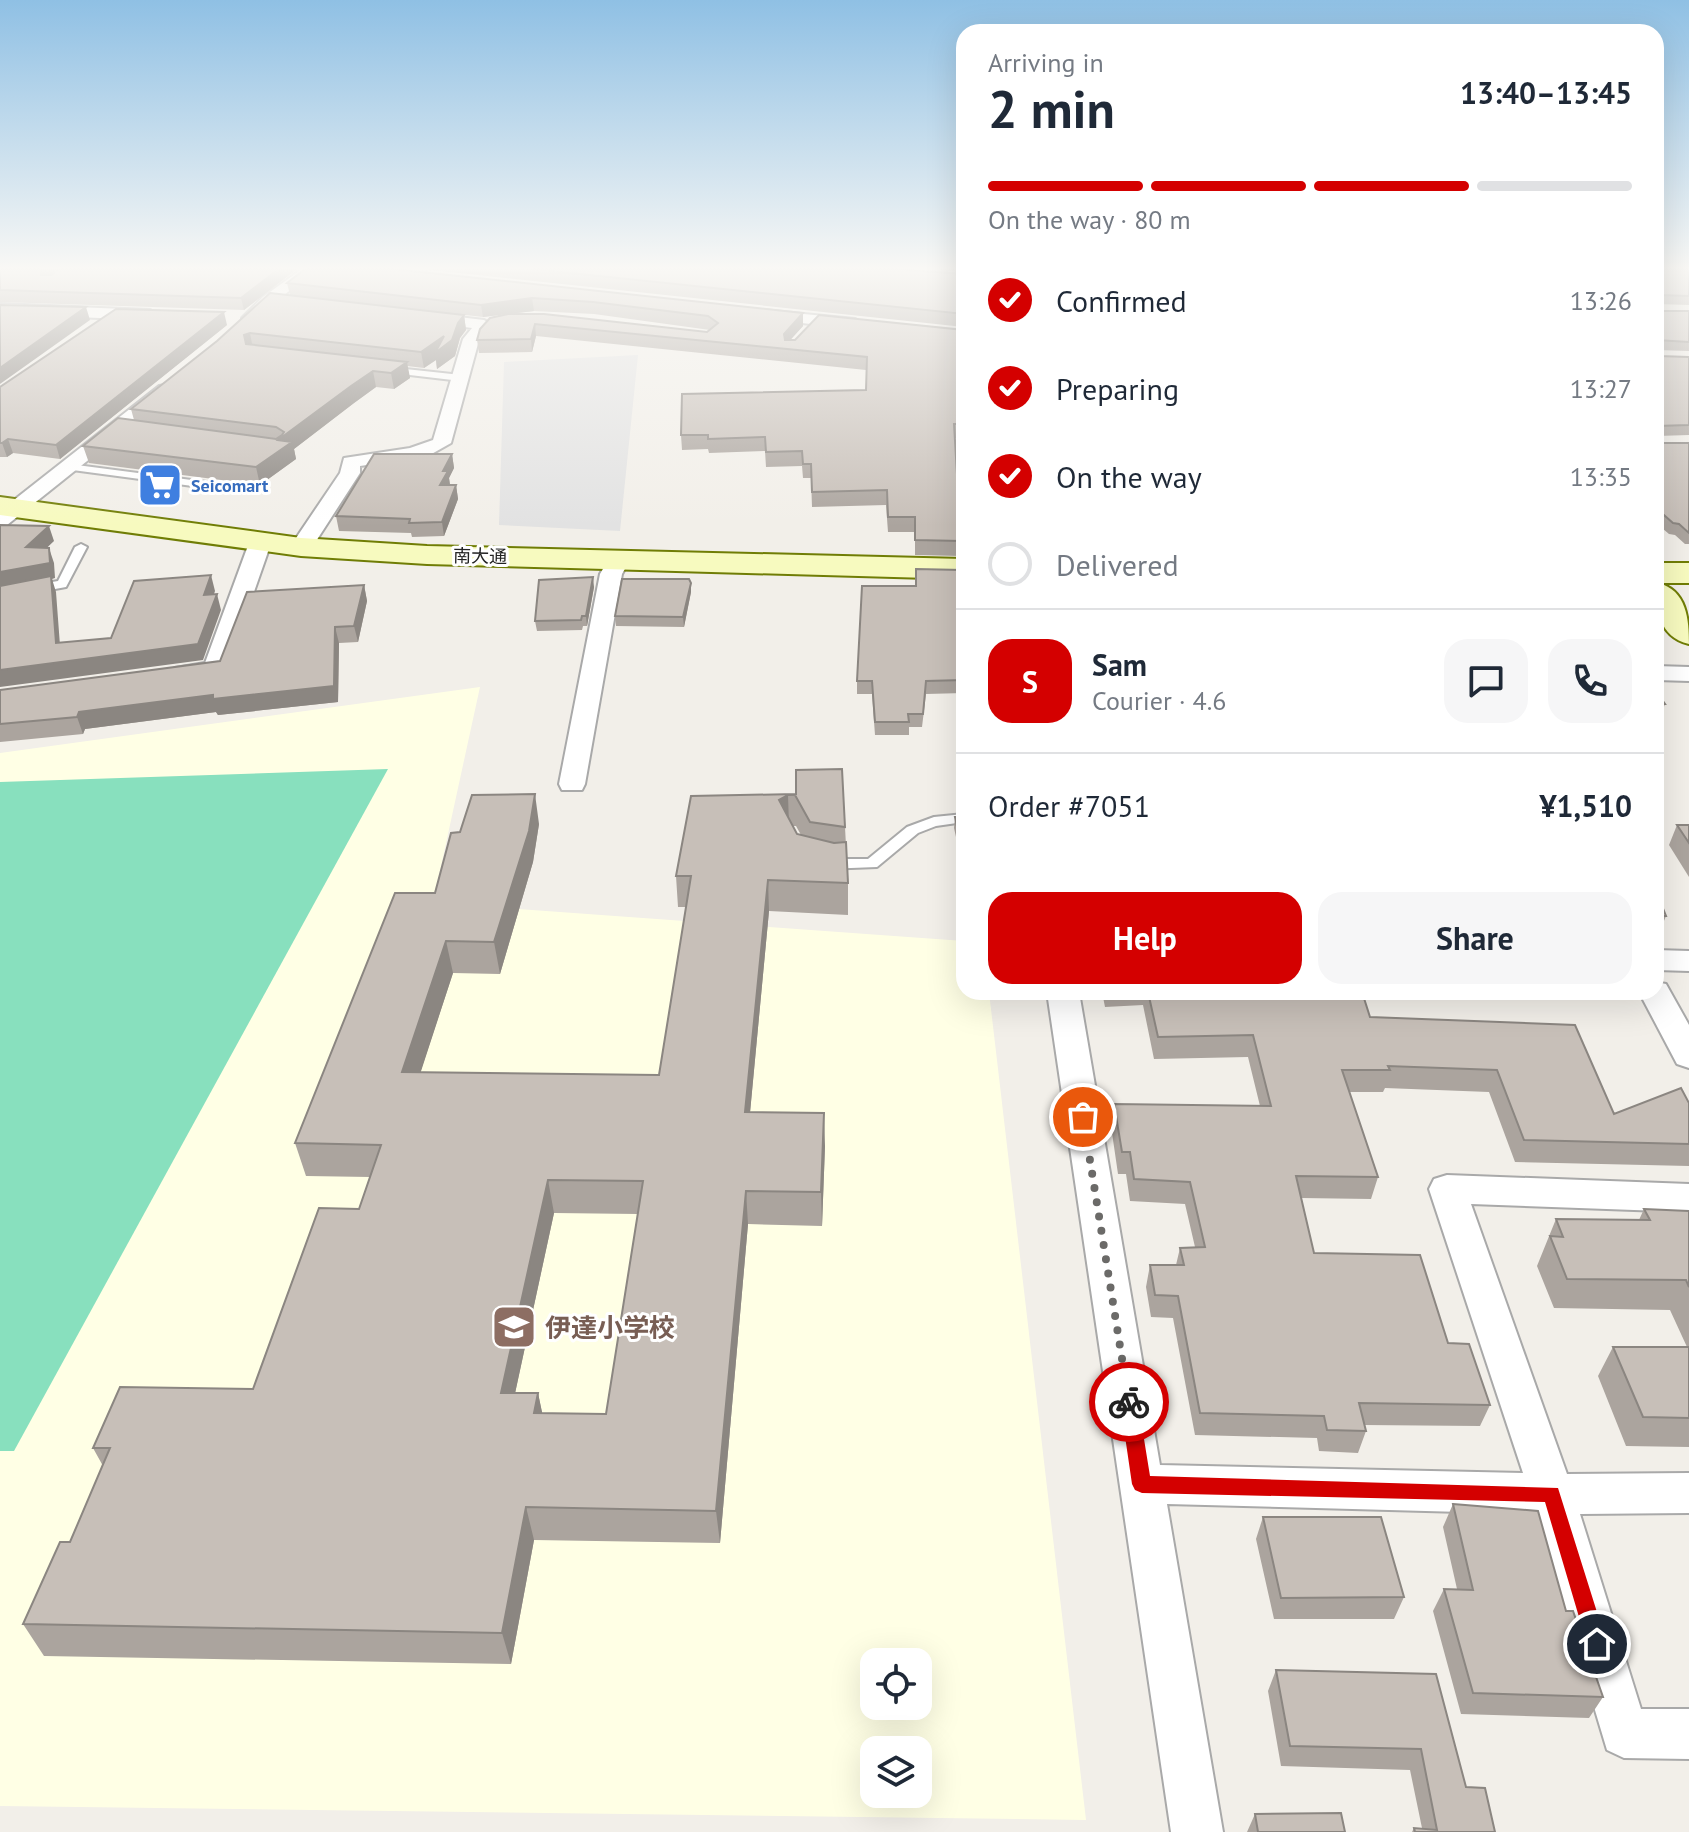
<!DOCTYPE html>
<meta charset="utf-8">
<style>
:root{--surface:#fff;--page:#f6f6f7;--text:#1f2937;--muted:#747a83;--line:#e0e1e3;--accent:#d40000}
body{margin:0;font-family:"PT Sans","Noto Sans JP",sans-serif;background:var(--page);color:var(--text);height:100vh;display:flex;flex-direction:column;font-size:30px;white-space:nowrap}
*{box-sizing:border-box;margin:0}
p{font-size:26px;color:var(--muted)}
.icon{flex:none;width:44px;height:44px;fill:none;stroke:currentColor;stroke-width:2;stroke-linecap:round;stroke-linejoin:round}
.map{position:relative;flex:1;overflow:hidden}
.sheet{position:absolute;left:956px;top:24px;width:708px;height:976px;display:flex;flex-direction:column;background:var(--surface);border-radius:24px;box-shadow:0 8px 32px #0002}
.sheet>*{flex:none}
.fabs{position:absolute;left:860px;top:1648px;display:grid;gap:16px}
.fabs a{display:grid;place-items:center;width:72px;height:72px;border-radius:16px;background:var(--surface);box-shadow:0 8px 32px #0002;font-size:40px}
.pin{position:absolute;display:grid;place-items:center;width:68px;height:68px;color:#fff;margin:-34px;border:4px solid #fff;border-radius:50%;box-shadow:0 2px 8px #0007}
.courier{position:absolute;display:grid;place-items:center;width:80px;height:80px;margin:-40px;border:6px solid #d40000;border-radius:50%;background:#fff;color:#222;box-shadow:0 2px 10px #0007}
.overview em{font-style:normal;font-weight:600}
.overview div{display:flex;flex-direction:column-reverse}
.overview{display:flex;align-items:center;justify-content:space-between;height:136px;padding:0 32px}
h1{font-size:52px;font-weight:600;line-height:60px}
.bar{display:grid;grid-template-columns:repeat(4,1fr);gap:12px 8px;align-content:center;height:96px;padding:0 32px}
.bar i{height:10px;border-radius:6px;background:var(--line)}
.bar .on{background:var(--accent)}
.bar p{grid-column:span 4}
.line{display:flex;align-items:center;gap:20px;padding:0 32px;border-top:2px solid var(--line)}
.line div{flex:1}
.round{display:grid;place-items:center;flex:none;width:84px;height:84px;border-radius:24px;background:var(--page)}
ol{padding:0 32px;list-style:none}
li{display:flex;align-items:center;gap:24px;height:88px}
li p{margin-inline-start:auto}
li .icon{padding:8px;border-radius:50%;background:var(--accent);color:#fff;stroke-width:4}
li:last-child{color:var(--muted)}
li i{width:44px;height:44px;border:4px solid var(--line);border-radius:50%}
.primary-button{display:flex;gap:16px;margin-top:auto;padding:16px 32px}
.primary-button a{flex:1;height:92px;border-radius:24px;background:var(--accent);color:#fff;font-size:32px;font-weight:600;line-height:92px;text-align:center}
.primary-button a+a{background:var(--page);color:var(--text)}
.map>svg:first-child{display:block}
</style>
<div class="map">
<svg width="1689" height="1832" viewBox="0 0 1689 1832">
<rect width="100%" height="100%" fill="#f2efe9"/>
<path fill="#ffffe5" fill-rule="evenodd" d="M480,687L433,903L964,941V992H989L1086,1820L0,1806V753ZM874,1662H918V1706H874ZM874,1750H918V1794H874Z"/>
<path fill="#88e0be" d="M388,769L14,1451H0V782Z"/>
<path fill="#e2e2e2" d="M638,355L620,531L499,525L504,362Z"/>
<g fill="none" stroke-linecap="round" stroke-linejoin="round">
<g stroke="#a9a9a9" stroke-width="4">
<path id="lane" d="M387,367L461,375L466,378L461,381L384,372L382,370Z
M69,464L245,487L250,490L245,493L65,469V465Z
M81,544L87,547L66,587L0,599V591L58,581L75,547Z
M964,814V822L936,826L918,833L877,867L825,869L817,864L825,859H868L907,827L934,817Z"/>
</g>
<g stroke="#a9a9a9" stroke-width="4">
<path id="street" d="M302,269H319L273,303L254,324H242V318L263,297Z
M0,304L150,310L158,315L150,320L0,314Z
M763,310L855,319L863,324L855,329L757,318V312Z
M425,313L484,320L492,325L479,340L451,443L428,456L360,466V473L309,552H293L290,547L340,473L344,458L410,448L433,440L463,339L472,328L419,321L417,318Z
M165,385L174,390L171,394L7,525L0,527V511L159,386Z
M260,537L271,543L227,669L224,674C209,678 190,682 175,678L172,673L175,668L205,663L249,543Z
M619,554L630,560L622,574L585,784L582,790H562L559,784L600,574L611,555Z
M1656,666L1689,667V681L1656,680Z
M1656,950L1689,951V971L1656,970Z
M1656,982L1666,984L1689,1025V1068L1677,1064L1639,992H1656Z
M1047,992H1079L1160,1465L1523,1473L1429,1189L1434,1179L1447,1175L1689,1184V1212L1471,1204L1567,1474L1689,1473V1513L1580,1514L1641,1709H1689V1759L1624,1758L1607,1750L1536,1514L1167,1504L1223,1832H1171Z"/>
</g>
<g stroke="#707d05" stroke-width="4">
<path id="secondary" d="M0,497L301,538L427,546L964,559V579L427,564L301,556L0,515Z
M1656,563H1689V583H1658C1687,590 1689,620 1689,644C1651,635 1656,594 1656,563Z"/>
</g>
<use href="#lane" fill="#fff" fill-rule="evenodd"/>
<use href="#street" fill="#fff" fill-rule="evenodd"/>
<use href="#secondary" fill="#f7fabf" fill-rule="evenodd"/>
</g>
<path fill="#aba49e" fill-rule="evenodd" d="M0,269L50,275L297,269L244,310L0,302Z
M422,269H896L964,274V327Z
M931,269H964V272Z
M1656,269H1689V305L1657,304L1659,311H1689V351L1656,350V353L1659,356L1689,357V435L1657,436L1656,440L1660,443H1689V544H1685L1675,535L1669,534L1656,523Z
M287,283L803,313V326L790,340L964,330V438H955L961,541L960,556L915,555V532H888L886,505L812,507L811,478H803L802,466L766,467L765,451L709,453L708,449L682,450L681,435L866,390V370L536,336L532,352L479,353L477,340L505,314L483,317L290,295ZM534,311L594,314L710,330L707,332L510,314Z
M270,293L464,315L466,330L460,338L455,356L437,369L436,360L424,368L407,366L410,378L394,389L376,387L354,403L294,449L296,459L260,485L89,463L83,446L134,420L131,409L217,341Z
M227,325L60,459L13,453L7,457H0V387Z
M452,454L454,468L449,478L450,485H456L458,499L444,536L412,537L411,533L339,531L336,516Z
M364,585L367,601L358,642L339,643L338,702L218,715L216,712L85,729L83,734L0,742V690L220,661Z
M594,587L587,626H583L582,630L537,631L535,621Z
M691,592L684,627L616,626L615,616Z
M961,637L964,648V693L926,694L922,727H909V735H875L872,694H857V681Z
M1656,704H1665L1658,724H1656Z
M796,794L845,827L848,883V915L769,911L750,1112L825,1146L822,1226L748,1224L720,1543L534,1540L511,1664L44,1656L23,1624L70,1542L103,1466L93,1448L253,1389L359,1209L370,1177L306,1176L295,1143L435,893L539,824L533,862L500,974L453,973L420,1073L659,1075L686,907H678L676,876L691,796ZM792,826H796L801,835L797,834ZM554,1213L638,1214L606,1414L542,1413L538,1393H515Z
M955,817H964V873L954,828Z
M1677,825H1689V877L1669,845Z
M1656,891L1666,916L1657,938H1656Z
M1102,992H1362L1370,1017L1614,1114L1689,1103V1166L1515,1162L1489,1092L1385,1088L1383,1092H1349L1378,1177L1371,1199L1301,1198L1314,1253L1448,1343L1490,1405L1480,1426L1364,1425L1366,1431L1358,1453L1319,1451L1317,1438L1195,1435L1173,1318L1151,1317L1146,1287L1150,1265H1176L1180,1248L1195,1247L1185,1204L1130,1201L1126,1174H1118L1111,1126L1114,1104L1260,1106L1248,1057L1154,1059L1143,1005L1105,1007Z
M1644,1209L1689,1211V1447L1626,1446L1598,1376L1613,1347H1687L1670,1310L1554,1308L1537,1266L1556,1219L1639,1220Z
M1453,1504L1566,1611L1603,1697L1589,1718L1461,1714L1433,1611L1444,1589H1457L1443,1527Z
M1263,1517L1404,1597L1394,1619H1274L1256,1539Z
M1276,1670L1436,1674L1466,1787L1495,1832H1412L1414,1828H1422L1410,1770L1281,1766L1268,1691Z
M1255,1814L1345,1832H1247Z"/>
<path fill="#8b8681" d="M41,269H58L45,279L41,275Z
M279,269H297L244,310L241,298Z
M532,298L534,311L483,317L481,305Z
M86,307L90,320L0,384V368Z
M224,312L227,325L60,459L56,445Z
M803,313V326L784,347V334Z
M464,315L466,330L460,338L455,356L437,369L436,360L424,368L421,352Z
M535,324L536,336L532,352L531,339Z
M250,333L253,349L248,351L244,335Z
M407,362L410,378L394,389L391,373Z
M373,371L376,387L354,403L294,449L296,459L260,485L256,467L278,440L351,386Z
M8,439L13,453L7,457L2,443Z
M452,454L454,468L449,478L450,485H440L443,471Z
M456,485L458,499L444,536L442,522Z
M49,526L54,541L32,562L26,547Z
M49,548L54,563L55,578L52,579L56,592L61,659L0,588V572Z
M211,575L215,591L209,610L204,595Z
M593,577L594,587L587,626L586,616Z
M691,583V592L684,627L683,617Z
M364,585L367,601L358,642L354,626Z
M217,594L221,610L203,660L0,687V670L198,644Z
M335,627L339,643L338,702L218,715L216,712L85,729L83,734L77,717L79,712Z
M535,794L539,824L533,862L500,974L494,942Z
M788,795L789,825L779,800Z
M768,880L769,911L747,1145L745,1112Z
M446,941L453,973L410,1105L402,1072Z
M824,1113L825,1146L822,1226L821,1192Z
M548,1180L554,1213L508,1426L501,1393Z
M746,1191L748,1224L720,1543L716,1511Z
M538,1393L545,1426L534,1413Z
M526,1507L534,1540L511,1664L502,1633Z"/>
<path fill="#c7bfb8" stroke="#8b8681" stroke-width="2" fill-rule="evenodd" d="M0,269H41V275H51L59,269H279L241,298L0,290Z
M305,269H393L803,313L784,334L785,340H795L819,315L964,330V424H954L961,541L915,540V517H888L887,490L812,492L811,464H803L802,451L766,452L765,437L708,439V435H681L682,394L866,390L867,357L535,324L531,339L477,340L480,329L490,318L508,314H544L707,332L718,323L708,316L593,302L532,298L481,305L287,283Z
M532,269H896L964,274V314Z
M1656,269H1689V296L1659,295L1656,298Z
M270,293L464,315L458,323L452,340L435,353L444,336L421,352L250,333L244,335L246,344L407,362L391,373L373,371L351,386L278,440L292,442L256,467L83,446L118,418L276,439L282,435L284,432L276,427L131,409L217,341Z
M1656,299L1659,311H1689V342L1657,340L1656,353L1659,356L1689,357V425L1657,426L1656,440L1660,443H1689V533L1679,524L1673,523L1656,508Z
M0,305L86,307L0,368Z
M116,309L224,312L56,445L8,439L2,443H0V387Z
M374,454H452L443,471H448L440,485H456L442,522L409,523L410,519L336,516Z
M0,525L49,526L26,547L49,548L50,563L0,572Z
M916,569L962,570L961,637L964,648V680L926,681L923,714H908L909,722H875L872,681H857L862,586H916Z
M211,575L204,595L217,594L198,644L0,670V586L51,576L56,643L111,638L134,581Z
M593,577L586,616H582L581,620L535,621L539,580Z
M622,579H689L691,583L683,617L615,616Z
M364,585L354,626L335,627L334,686L213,699V695L79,712L77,717L0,724V690L220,661L247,592Z
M1656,691L1665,704H1656Z
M842,769L845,827L810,822L795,795H788L779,800L797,834L834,843L846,842L848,883L768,880L745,1112L824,1113L821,1192L746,1191L716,1511L526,1507L502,1633L23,1624L60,1542H70L110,1448H93L120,1387L253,1389L319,1208L359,1209L381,1145L295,1143L395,893H435L451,833L460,832L472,795L535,794L529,831L494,942L446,941L402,1072L659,1075L691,876H676L691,796L796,794V770ZM548,1180L643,1181L606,1414L534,1413L538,1393H501Z
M955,817H964V860Z
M1677,825H1689V843Z
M1656,891L1666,916H1656Z
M1148,992H1362L1370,1017L1575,1025L1614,1114L1681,1088L1689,1103V1144L1524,1140L1497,1070L1388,1066L1390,1070H1342L1378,1177L1296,1176L1314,1253L1420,1255L1448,1343L1469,1344L1490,1405L1359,1403L1366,1431L1327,1430L1324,1416L1200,1413L1178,1296L1155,1295L1150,1265H1184L1180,1248L1205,1247L1190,1182L1134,1179L1130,1152H1122L1114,1104L1271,1106L1253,1035L1158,1037Z
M1644,1209L1689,1211V1287L1686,1280L1567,1279L1550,1236L1563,1237L1556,1219L1650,1220Z
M1613,1347H1689V1418L1643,1417Z
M1453,1504L1538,1511L1566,1611H1573L1603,1697L1473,1693L1444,1589L1473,1590Z
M1263,1517H1381L1404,1597L1281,1598Z
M1276,1670L1436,1674L1466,1787L1485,1788L1495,1832H1415L1414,1828L1437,1830L1421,1749L1290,1746Z
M1341,1813L1345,1832H1258L1255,1814Z"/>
<linearGradient id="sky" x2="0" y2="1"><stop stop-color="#8fc0e4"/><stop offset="0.51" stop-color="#f9f8f5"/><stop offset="1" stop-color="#f9f8f5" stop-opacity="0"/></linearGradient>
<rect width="1689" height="526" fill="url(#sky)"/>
<path fill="#d40000" d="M1129,1394L1135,1397L1138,1402L1150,1476L1558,1488L1607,1644L1604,1651L1597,1654L1590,1651L1587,1644L1545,1502L1142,1493L1135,1490L1132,1484L1120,1402L1122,1397Z"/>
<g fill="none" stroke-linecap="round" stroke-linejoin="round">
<path stroke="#6b6a68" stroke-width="8" stroke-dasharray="0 14.4" d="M1083,1117L1129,1402"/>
</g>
<defs>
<g id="supermarket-square" transform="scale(2.3)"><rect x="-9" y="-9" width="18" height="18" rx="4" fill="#3f7fe0" stroke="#fff"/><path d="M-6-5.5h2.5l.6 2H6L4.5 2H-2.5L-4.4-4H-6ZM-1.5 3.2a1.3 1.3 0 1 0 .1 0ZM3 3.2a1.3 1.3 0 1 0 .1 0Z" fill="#fff"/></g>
<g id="school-square" transform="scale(2.3)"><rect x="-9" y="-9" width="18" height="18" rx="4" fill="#8d6e63" stroke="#fff"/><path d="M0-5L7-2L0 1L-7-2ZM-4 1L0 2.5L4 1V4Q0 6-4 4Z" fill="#fff"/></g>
</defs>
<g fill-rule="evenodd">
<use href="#supermarket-square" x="160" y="485"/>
<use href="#school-square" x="514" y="1327"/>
</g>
<g text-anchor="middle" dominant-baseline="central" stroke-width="6" stroke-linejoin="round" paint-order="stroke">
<g font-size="18" font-weight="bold" fill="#366cbe" stroke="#fff" text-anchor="start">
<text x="191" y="485">Seicomart</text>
</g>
<g font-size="18" fill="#222" stroke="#fff">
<text transform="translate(480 556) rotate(1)">南大通</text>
</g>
<g font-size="26" font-weight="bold" fill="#785e54" stroke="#fff" text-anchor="start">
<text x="545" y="1327">伊達小学校</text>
</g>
</g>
</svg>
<div class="fabs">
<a><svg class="icon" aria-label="locate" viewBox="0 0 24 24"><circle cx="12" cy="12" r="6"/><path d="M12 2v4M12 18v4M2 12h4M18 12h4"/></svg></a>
<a><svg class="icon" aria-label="layers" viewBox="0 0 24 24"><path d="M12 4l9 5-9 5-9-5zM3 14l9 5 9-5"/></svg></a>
</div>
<div class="pin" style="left:1083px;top:1117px;background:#ea580c"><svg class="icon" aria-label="bag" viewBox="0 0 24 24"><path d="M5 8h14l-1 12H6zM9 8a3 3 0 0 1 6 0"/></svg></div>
<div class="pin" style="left:1597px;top:1644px;background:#1f2937"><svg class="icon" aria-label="home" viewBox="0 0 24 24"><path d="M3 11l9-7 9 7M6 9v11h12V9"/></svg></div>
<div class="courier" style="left:1129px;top:1402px"><svg class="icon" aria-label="bike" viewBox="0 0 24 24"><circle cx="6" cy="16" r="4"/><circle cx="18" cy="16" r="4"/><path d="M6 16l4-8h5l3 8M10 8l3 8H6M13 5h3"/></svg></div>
<section class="sheet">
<div class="overview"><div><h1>2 min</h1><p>Arriving in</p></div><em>13:40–13:45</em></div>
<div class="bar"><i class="on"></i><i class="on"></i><i class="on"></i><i></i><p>On the way · 80 m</p></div>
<ol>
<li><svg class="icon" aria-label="check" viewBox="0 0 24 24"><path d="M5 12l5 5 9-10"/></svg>Confirmed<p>13:26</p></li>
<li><svg class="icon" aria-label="check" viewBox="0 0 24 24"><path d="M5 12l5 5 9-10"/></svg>Preparing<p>13:27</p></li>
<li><svg class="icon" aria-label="check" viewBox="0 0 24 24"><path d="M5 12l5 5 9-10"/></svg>On the way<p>13:35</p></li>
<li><i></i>Delivered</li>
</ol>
<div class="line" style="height:144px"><b class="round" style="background:var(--accent);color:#fff">S</b><div><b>Sam</b><p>Courier · 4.6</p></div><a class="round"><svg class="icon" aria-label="chat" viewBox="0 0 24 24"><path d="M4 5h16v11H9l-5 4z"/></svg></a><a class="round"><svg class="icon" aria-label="phone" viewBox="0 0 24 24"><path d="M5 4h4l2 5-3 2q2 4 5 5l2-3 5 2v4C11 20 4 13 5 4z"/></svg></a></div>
<div class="line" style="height:104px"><div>Order #7051</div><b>¥1,510</b></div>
<div class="primary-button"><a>Help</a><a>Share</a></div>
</section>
</div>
